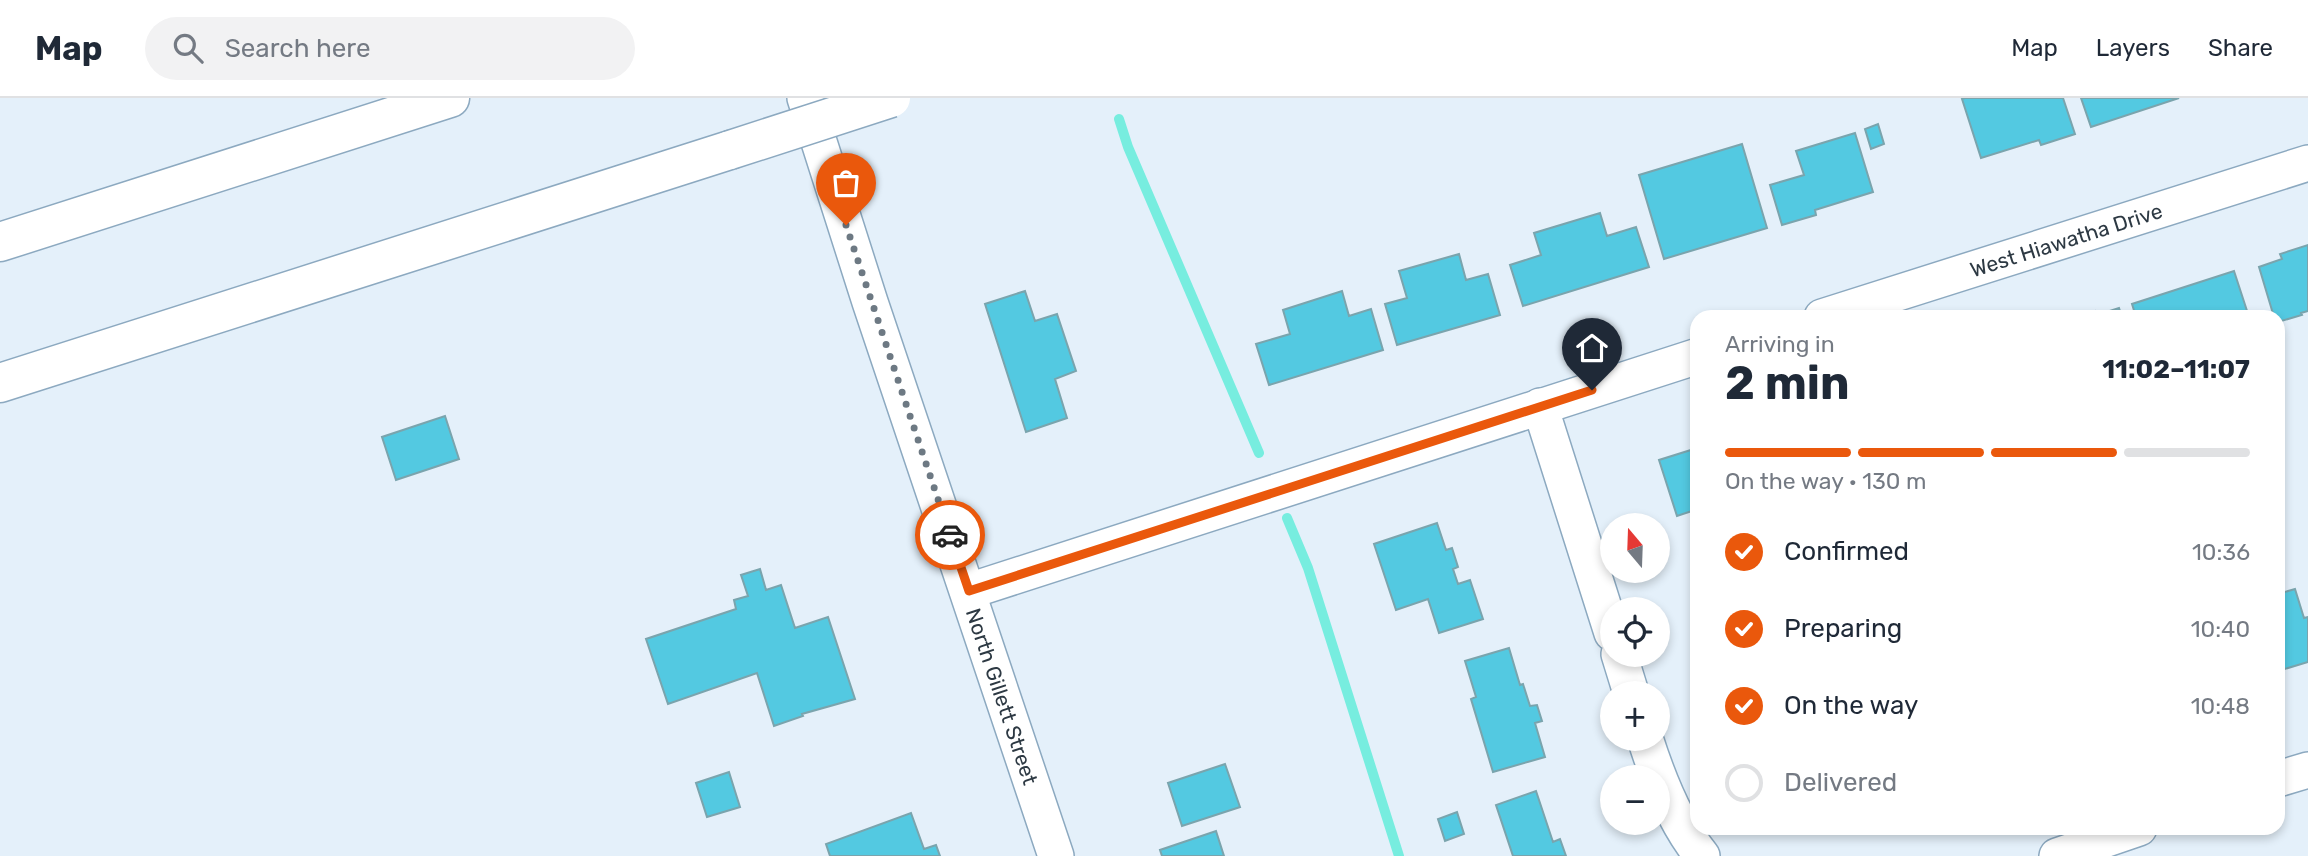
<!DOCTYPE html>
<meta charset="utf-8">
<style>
:root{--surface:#fff;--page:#f2f2f3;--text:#1f2937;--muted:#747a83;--line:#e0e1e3;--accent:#ea580c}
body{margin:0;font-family:Rubik,sans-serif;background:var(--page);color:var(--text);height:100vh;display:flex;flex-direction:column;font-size:26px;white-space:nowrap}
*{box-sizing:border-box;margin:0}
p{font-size:23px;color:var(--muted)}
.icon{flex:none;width:38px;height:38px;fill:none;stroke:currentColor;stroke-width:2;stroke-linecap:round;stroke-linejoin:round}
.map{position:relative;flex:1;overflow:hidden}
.side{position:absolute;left:1690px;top:212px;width:595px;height:525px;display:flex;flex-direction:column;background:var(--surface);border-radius:21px;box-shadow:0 4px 10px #0003}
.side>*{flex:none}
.needle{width:46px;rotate:341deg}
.fabs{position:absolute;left:1600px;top:415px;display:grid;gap:14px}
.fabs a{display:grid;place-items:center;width:70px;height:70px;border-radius:50%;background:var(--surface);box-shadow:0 4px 10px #0003;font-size:35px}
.pin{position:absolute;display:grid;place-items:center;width:60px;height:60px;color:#fff;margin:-72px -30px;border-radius:50% 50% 50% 0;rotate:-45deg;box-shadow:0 0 7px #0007}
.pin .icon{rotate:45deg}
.courier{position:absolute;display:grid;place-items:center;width:70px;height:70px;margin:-35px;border:5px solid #ea580c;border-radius:50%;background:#fff;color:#222;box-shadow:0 2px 9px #0007}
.head em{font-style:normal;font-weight:700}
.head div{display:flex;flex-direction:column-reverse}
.head{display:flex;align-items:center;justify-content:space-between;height:119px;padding:0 35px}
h1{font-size:46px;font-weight:700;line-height:52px}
.bar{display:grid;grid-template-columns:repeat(4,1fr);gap:10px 7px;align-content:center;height:84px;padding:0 35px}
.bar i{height:9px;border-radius:5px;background:var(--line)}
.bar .selected{background:var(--accent)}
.bar p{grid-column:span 4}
ol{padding:0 35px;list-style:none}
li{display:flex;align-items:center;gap:21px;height:77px}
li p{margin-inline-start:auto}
li .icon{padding:7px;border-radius:50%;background:var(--accent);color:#fff;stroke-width:4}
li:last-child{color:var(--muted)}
li i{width:38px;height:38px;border:4px solid var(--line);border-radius:50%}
header{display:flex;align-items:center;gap:42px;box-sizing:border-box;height:98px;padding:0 35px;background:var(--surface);border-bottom:2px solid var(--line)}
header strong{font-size:33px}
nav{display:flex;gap:38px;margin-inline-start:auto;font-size:24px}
.search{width:490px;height:63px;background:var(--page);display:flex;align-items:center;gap:18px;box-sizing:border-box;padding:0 24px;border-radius:38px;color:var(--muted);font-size:26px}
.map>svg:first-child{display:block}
</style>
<header>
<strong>Map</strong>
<div class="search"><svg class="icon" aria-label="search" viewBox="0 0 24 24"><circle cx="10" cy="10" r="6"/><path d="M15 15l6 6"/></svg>Search here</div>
<nav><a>Map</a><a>Layers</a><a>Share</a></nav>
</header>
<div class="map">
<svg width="2308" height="758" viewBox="0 0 2308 758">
<rect width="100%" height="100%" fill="#e4f0fa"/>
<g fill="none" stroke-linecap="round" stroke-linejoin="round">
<path stroke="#77eddf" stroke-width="10" d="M1119,21L1128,49L1259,355
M1287,420L1308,470L1399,758"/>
</g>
<path fill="#53c9e1" stroke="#7aa4ad" stroke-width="2" d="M1965,0H2063L2075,36L2041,47L2039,42L1981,60L1962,1Z
M2081,0H2179L2091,29Z
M1878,26L1884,46L1871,51L1865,31Z
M1855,35L1873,94L1815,112L1816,117L1782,127L1770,87L1804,77L1796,53Z
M1742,46L1767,130L1664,161L1639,77Z
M1600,115L1607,138L1636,129L1649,169L1523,208L1510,167L1541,157L1534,135Z
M2308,147V213L2301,215L2302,217L2278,224V219H2274L2259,169L2282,161L2280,156Z
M1459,156L1466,182L1488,176L1500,217L1397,247L1385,206L1407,200L1399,173Z
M2234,173L2249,219H2136L2132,206Z
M1025,193L1035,223L1057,216L1076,273L1055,281L1067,320L1026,334L985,206Z
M1342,193L1349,218L1371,211L1383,252L1269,287L1256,246L1290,236L1283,212Z
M2119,210L2122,219H2078L2095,213L2097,217Z
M445,318L459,361L396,382L382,339Z
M1698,345V411L1677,418L1659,362L1694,351L1693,346Z
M1437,425L1446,452L1452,450L1458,469L1453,471L1458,486L1470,482L1483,521L1439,535L1428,501L1396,512L1374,446Z
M760,471L766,492L781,487L795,530L828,519L855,601L802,616L803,618L774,628L757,575L668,606L646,541L736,511L734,502L748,498L741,477Z
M2295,491L2304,520L2308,519V564L2278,573V496Z
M1509,550L1520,587L1523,586L1530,608L1537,607L1542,623L1535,625L1545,659L1493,674L1471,601L1476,599L1465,563Z
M1225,666L1240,709L1182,728L1168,685Z
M729,674L740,709L707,719L696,685Z
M1536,693L1553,744L1560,741L1566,758H1513L1496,707Z
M1457,714L1464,736L1445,743L1438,721Z
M911,715L924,751L936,747L940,758H830L826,746Z
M1216,733L1224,758H1162L1160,752Z"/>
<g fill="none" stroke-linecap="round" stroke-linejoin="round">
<g stroke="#8ca9c0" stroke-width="38">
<g id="minor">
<path id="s1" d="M805,0L870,204L1056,758"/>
<path id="s2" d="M1822,219L2308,65"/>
<path d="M1540,308L1612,535"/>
<path d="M969,493L1698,258"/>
<path d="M1619,556L1631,595"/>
<path d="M1645,640C1658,681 1675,725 1702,758"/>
<path d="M2278,681L2308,672"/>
<path d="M2057,758L2139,730"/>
</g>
</g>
<g stroke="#8ca9c0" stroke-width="41">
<path id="highway" d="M0,144L450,0
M0,285L730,52"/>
</g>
<use href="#minor" stroke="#fff" stroke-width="35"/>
<use href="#highway" stroke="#fff" stroke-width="38"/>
<g stroke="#8ca9c0" stroke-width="41" stroke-linecap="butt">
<path id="highway-bridge" d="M730,52L891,0"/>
</g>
<use href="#highway-bridge" stroke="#fff" stroke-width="38"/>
</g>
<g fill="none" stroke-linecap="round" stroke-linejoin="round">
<path stroke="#6d7983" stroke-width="7" stroke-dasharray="0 12.6" d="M846,127L950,437"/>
<path stroke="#ea580c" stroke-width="9" d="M950,437L969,493L1592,292"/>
</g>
<g text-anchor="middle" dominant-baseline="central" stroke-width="5" stroke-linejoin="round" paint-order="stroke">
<g font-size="21" fill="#2d3943" stroke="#e4f0fa">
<text stroke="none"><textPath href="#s2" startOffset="256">West Hiawatha Drive</textPath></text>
<text stroke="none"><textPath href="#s1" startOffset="630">North Gillett Street</textPath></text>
</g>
</g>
</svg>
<div class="fabs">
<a><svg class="needle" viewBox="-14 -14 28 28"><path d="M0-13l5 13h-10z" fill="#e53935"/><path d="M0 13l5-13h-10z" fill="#747a83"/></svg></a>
<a><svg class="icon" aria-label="locate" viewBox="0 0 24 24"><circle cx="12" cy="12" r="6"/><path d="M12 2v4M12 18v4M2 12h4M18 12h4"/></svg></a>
<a>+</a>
<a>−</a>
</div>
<div class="pin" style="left:846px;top:127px;background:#ea580c"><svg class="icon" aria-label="bag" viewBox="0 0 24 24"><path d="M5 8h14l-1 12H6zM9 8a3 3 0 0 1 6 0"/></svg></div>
<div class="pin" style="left:1592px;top:292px;background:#1f2937"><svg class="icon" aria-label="home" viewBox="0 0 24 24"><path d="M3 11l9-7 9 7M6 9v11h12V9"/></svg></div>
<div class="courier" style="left:950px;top:437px"><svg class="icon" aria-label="car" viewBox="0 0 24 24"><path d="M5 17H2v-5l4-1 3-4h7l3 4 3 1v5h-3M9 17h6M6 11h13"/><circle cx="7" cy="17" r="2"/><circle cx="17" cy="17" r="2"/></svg></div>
<section class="side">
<div class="head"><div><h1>2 min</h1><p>Arriving in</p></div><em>11:02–11:07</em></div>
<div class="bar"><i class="selected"></i><i class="selected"></i><i class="selected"></i><i></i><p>On the way · 130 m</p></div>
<ol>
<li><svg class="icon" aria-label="check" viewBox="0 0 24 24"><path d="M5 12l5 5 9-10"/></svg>Confirmed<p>10:36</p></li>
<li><svg class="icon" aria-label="check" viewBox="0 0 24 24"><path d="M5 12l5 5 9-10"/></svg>Preparing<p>10:40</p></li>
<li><svg class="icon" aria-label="check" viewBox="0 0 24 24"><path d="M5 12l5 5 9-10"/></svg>On the way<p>10:48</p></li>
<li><i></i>Delivered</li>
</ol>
</section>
</div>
